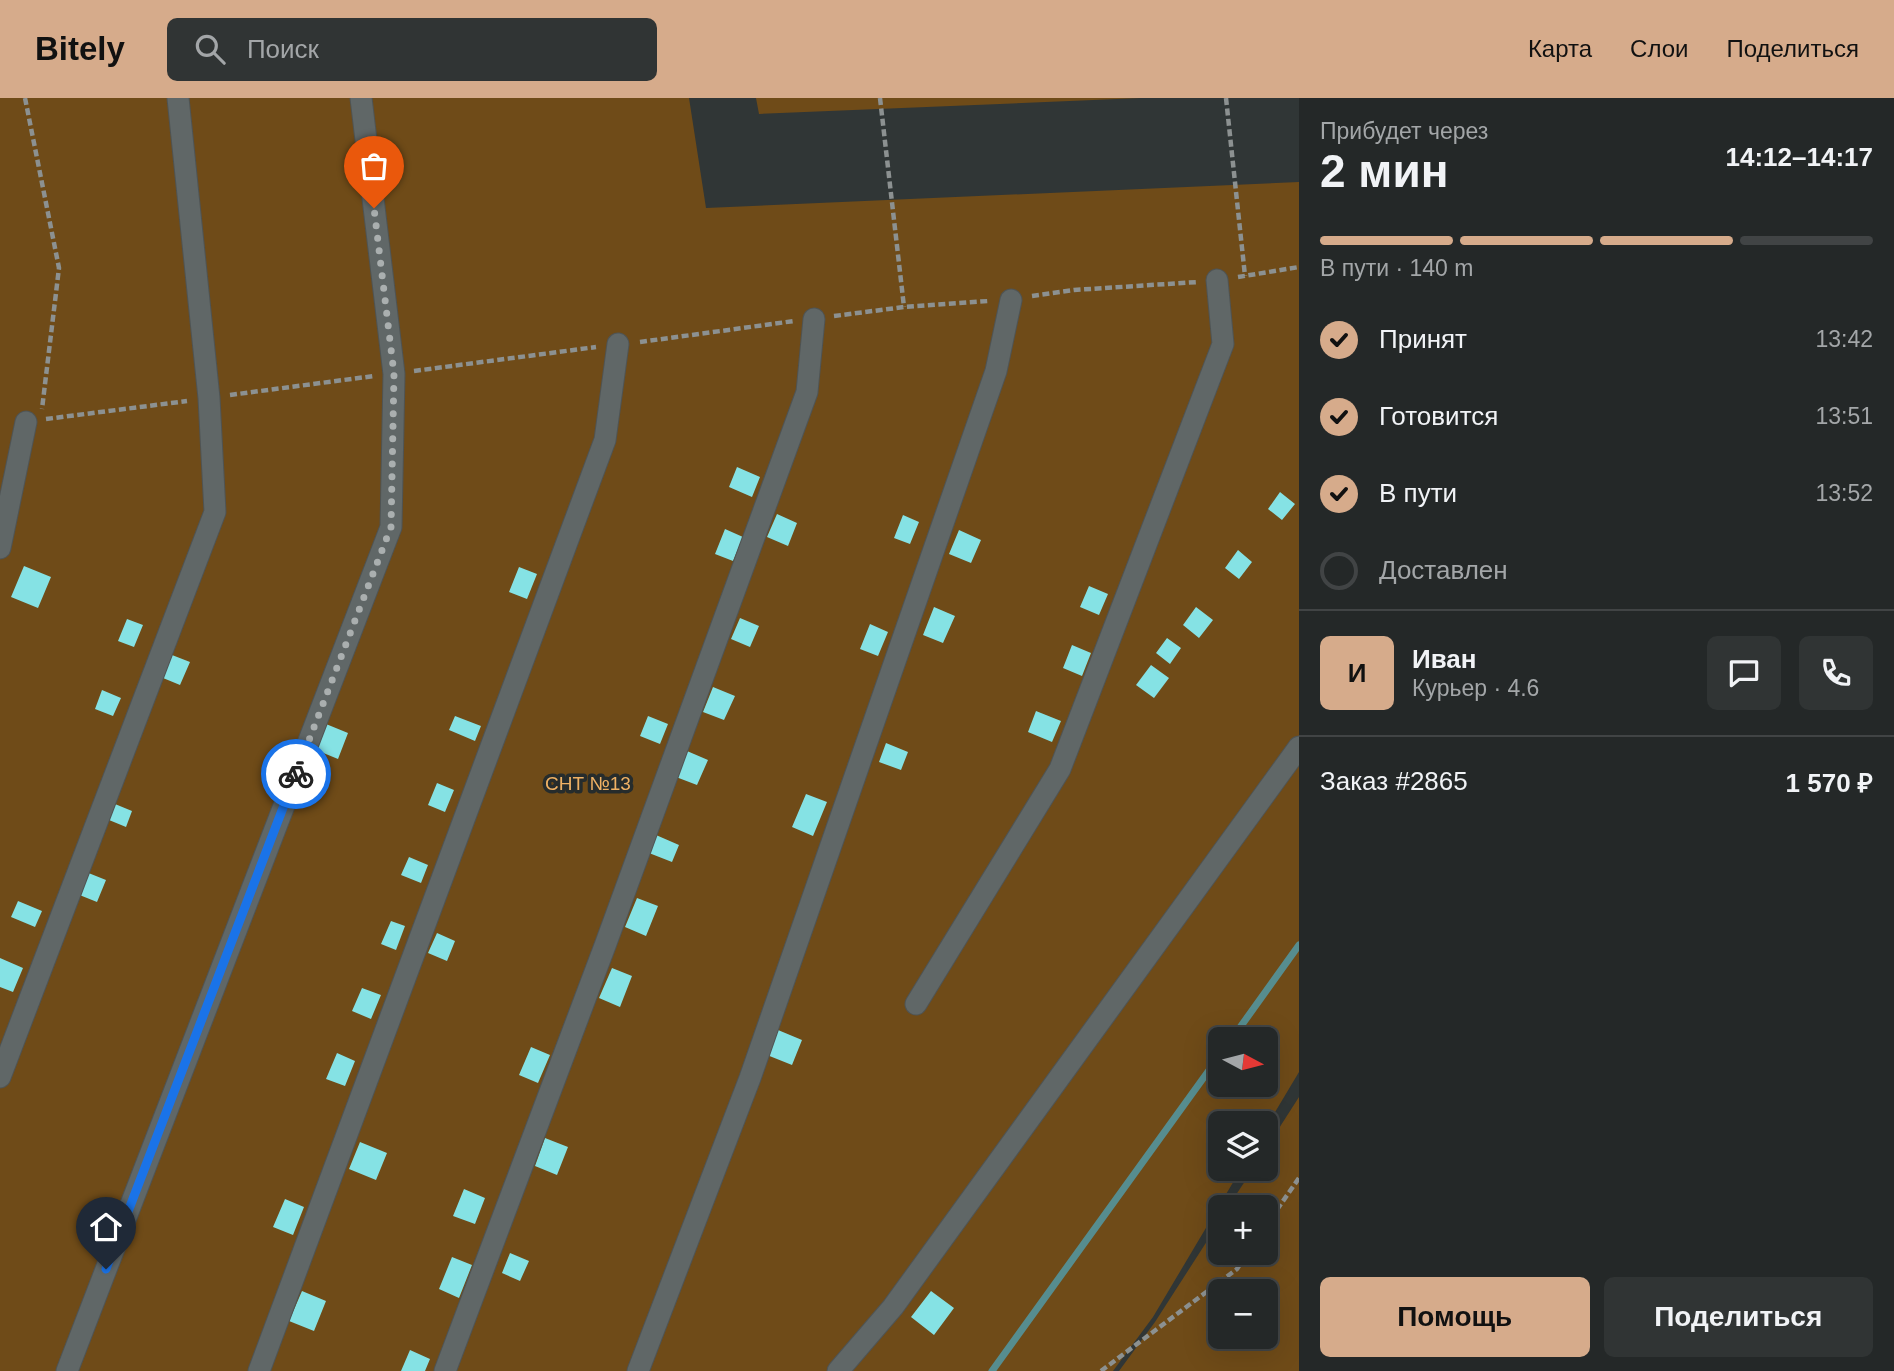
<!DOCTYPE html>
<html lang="ru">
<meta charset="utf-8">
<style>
:root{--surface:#242828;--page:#303434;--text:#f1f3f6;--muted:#a3a6a8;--line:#414445;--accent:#d6ab8b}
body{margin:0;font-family:Arial,sans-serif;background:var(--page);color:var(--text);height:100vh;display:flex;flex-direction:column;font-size:26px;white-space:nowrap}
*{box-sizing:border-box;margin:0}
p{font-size:23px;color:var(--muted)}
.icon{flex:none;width:38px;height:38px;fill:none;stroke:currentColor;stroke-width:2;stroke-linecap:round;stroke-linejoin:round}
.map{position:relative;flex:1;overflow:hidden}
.sheet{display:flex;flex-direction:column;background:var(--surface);width:595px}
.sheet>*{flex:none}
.needle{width:46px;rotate:97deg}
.controls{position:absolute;left:1208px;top:929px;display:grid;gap:14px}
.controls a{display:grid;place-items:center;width:70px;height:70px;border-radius:10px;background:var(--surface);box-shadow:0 7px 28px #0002,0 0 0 2px var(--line);font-size:35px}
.pin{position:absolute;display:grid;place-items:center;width:60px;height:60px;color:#fff;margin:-72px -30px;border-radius:50% 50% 50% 0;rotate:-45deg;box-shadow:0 0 7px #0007}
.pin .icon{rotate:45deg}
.courier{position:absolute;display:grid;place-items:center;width:70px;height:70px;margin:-35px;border:5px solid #1a73e8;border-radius:50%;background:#fff;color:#222;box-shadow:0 2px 9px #0007}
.head em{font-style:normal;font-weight:700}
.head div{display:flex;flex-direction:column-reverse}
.head{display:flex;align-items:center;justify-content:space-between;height:119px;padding:0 21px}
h1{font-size:46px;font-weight:700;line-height:52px}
.bar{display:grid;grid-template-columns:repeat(4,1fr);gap:10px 7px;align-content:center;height:84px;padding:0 21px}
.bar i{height:9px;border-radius:5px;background:var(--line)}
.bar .active{background:var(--accent)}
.bar p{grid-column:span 4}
.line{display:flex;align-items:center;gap:18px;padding:0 21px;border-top:2px solid var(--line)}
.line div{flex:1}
.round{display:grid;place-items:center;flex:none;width:74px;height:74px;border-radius:10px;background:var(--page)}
ol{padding:0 21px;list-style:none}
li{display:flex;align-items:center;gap:21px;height:77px}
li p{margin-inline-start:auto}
li .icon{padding:7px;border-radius:50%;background:var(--accent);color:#111;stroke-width:4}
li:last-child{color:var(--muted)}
li i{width:38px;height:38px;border:4px solid var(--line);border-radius:50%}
.cta{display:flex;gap:14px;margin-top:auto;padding:14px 21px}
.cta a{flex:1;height:80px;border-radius:10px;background:var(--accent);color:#111;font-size:28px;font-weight:700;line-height:80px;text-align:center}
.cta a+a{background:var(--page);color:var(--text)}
header{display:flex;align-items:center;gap:42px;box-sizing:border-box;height:98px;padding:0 35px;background:var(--accent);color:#111}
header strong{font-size:33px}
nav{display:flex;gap:38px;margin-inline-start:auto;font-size:24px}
.search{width:490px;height:63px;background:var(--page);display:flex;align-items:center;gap:18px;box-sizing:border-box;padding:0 24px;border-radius:10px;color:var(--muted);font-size:26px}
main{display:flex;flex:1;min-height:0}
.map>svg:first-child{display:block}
</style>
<header>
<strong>Bitely</strong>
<div class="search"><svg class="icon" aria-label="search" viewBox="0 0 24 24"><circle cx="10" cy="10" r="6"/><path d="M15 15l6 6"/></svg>Поиск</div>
<nav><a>Карта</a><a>Слои</a><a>Поделиться</a></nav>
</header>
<main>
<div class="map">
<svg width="1299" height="1273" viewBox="0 0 1299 1273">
<rect width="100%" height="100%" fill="#303636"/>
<path fill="#6f4b18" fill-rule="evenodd" d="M0,0H689L706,110L1299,84V974L1265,1031V1026H1220V1071H1241L1153,1219L1113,1273H0ZM1220,942H1265V987H1220Z
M756,0H1141L759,16Z
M1299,999V1273H1119L1155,1224L1220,1123V1155H1265V1110L1228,1109L1253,1071H1265V1052ZM1220,1194H1265V1239H1220Z"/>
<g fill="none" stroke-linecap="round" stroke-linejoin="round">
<path stroke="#568d8f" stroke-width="7" d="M1231,942L1299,847
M992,1273L1220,957"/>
</g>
<path fill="#85e2e4" d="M737,369L760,379L752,399L729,389Z
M1280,394L1295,406L1282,422L1268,411Z
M777,416L797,425L788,448L767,439Z
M903,417L919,424L910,446L894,440Z
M725,431L743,439L733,463L715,456Z
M959,432L981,442L971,465L949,456Z
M1238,452L1252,464L1239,481L1225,470Z
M24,468L51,479L38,510L11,499Z
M519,469L537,476L527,501L509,494Z
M1089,488L1108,496L1099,517L1080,509Z
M934,509L955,518L943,545L923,537Z
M1196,509L1213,522L1199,540L1183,527Z
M740,520L759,528L750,549L731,541Z
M127,521L143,527L134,549L118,543Z
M870,526L888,534L878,558L860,551Z
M1167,540L1181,550L1170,566L1156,555Z
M1072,547L1091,555L1082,578L1063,570Z
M172,557L190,564L180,587L163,580Z
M1151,567L1169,580L1154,600L1136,587Z
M713,589L735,598L724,622L703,614Z
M102,592L121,600L113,618L95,611Z
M1036,613L1061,623L1052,644L1028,634Z
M455,618L481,628L475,643L449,632Z
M648,618L668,626L660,646L640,638Z
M326,626L348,635L338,661L316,652Z
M886,645L908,654L901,672L879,664Z
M687,653L708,662L697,687L676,679Z
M437,685L454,692L445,714L428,707Z
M806,696L827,704L813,738L792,729Z
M115,706L132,713L126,729L109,722Z
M656,737L679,747L672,764L649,755Z
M409,759L428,767L421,785L401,777Z
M86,774L106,782L97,804L77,796Z
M637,800L658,808L646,838L625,829Z
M18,803L42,813L35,829L11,819Z
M391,823L405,828L396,852L381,846Z
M437,835L455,843L447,863L428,855Z
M0,860L23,870L13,894L0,889Z
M612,870L632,878L620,909L599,900Z
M362,890L381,897L371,921L352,913Z
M778,932L802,942L792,967L767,957Z
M531,949L550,957L538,985L519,977Z
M337,955L355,963L345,988L326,981Z
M545,1040L568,1049L557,1077L535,1068Z
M360,1044L387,1055L376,1082L349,1071Z
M464,1091L485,1100L475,1126L453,1118Z
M285,1101L304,1109L293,1137L273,1129Z
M510,1155L529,1163L520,1183L502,1175Z
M452,1159L472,1167L459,1200L439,1191Z
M302,1193L326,1203L314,1233L289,1223Z
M931,1193L954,1210L934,1237L911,1219Z
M410,1252L430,1261L425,1273H401Z"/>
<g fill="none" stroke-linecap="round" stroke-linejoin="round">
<g stroke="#4f5454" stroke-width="23">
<path id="minor" d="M0,450L26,324
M916,906L1060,671L1223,246L1217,182
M0,979L215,414L209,300L178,0
M67,1273L391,429L394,276L361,0
M259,1273L605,342L618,246
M445,1273L606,845L807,294L814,221
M638,1273L750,980L996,273L1011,202
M838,1273L893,1209L1299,649"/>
</g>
<path stroke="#8c9191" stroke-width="4.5" stroke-dasharray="7 3.5" stroke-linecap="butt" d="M25,0L59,170L42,311
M880,0L904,209
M1226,0L1245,178
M1238,179L1299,169
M1032,198L1074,192L1198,184
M834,218L904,209L989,203
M640,244L794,223
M414,273L596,249
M230,297L374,278
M46,321L187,303
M1265,1129L1299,1080
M1101,1273L1237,1171L1247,1155"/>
<use href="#minor" stroke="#606767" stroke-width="21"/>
</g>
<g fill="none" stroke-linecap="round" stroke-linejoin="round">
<path stroke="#aaafaf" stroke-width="7" stroke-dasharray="0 12.6" d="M296,676L391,429L394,276L374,110"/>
<path stroke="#1a73e8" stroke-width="9" d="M106,1171L296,676"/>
</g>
<g text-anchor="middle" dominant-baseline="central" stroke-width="7" stroke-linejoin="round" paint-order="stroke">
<g font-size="19" fill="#efb164" stroke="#262c2c">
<text x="588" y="685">СНТ №13</text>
</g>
</g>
</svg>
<div class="controls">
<a><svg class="needle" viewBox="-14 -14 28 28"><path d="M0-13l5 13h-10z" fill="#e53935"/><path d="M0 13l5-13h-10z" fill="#a3a6a8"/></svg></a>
<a><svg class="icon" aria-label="layers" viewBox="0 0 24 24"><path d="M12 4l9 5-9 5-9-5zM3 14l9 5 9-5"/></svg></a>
<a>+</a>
<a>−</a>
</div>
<div class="pin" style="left:374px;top:110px;background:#ea580c"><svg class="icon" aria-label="bag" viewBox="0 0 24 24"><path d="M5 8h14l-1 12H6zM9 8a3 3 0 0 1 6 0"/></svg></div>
<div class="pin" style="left:106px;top:1171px;background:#1f2937"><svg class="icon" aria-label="home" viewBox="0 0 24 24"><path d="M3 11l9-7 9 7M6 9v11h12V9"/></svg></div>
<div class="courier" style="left:296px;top:676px"><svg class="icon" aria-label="bike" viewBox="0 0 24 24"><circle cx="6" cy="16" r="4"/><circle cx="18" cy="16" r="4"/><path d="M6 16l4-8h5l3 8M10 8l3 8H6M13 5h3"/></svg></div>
</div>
<section class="sheet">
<div class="head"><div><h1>2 мин</h1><p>Прибудет через</p></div><em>14:12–14:17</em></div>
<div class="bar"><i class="active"></i><i class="active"></i><i class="active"></i><i></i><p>В пути · 140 m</p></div>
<ol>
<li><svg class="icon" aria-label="check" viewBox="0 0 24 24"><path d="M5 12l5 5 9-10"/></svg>Принят<p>13:42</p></li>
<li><svg class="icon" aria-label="check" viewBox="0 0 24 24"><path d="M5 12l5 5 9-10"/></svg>Готовится<p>13:51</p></li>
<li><svg class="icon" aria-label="check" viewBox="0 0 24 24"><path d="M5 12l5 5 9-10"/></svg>В пути<p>13:52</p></li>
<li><i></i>Доставлен</li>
</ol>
<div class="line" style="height:126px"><b class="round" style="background:var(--accent);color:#111">И</b><div><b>Иван</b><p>Курьер · 4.6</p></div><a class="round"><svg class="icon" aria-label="chat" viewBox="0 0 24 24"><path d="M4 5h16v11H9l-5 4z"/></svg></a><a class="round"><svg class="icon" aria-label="phone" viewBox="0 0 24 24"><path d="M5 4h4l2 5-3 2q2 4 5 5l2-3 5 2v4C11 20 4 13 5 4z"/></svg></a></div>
<div class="line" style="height:91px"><div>Заказ #2865</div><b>1 570 ₽</b></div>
<div class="cta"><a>Помощь</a><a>Поделиться</a></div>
</section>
</main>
